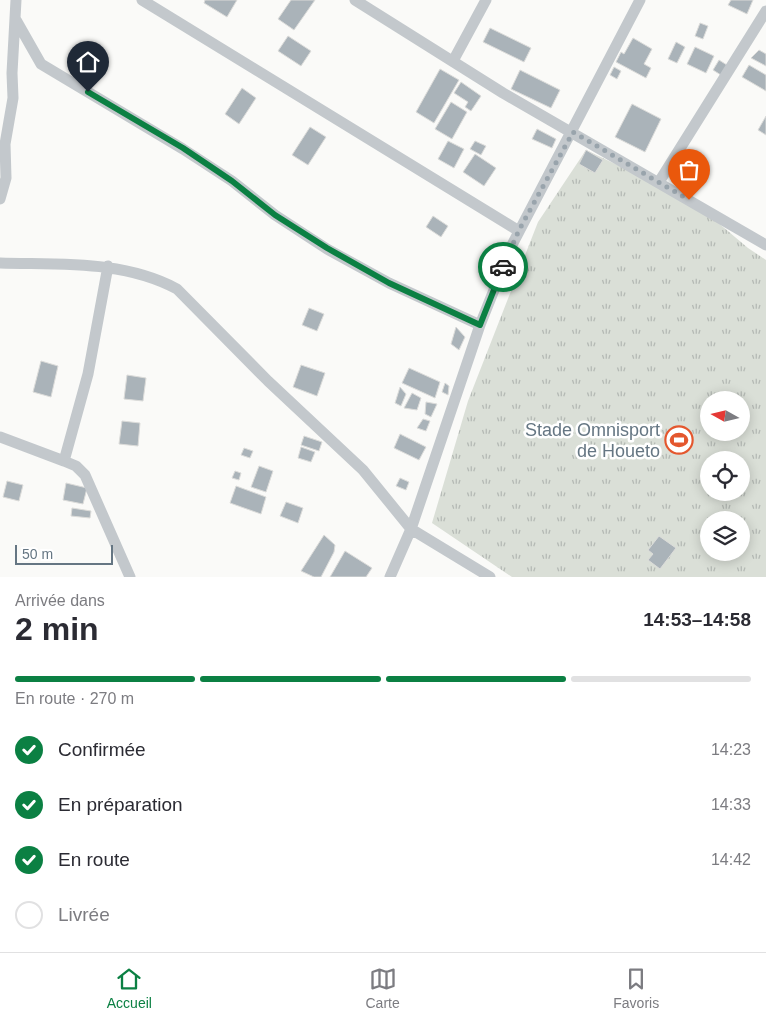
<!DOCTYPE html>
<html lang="fr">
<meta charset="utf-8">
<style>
:root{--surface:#fff;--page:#f7f7f7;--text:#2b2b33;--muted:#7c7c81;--line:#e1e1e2;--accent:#0b8043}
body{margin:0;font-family:Helvetica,sans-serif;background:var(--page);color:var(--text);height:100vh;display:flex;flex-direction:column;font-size:19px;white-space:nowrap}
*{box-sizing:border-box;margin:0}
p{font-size:16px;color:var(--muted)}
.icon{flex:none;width:28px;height:28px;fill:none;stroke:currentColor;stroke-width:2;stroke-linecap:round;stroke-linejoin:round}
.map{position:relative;height:577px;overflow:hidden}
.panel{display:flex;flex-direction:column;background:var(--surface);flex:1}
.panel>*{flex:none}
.needle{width:32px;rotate:278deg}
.controls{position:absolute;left:700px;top:391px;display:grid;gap:10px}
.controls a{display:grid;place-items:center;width:50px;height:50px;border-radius:50%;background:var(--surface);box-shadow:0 2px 12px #0003;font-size:25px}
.scale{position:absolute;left:15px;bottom:12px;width:98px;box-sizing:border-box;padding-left:5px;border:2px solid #657683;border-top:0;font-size:14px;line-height:18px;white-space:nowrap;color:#657683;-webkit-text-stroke:4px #fff;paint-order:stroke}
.pin{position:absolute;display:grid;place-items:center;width:42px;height:42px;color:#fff;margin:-51px -21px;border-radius:50% 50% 50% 0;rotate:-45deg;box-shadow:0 0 5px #0007}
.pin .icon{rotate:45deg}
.courier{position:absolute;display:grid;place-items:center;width:50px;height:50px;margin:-25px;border:4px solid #0b8043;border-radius:50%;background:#fff;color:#222;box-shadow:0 1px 6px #0007}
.summary em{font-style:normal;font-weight:700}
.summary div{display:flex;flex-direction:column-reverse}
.summary{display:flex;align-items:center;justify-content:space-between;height:85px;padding:0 15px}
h1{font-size:32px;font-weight:700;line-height:38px}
.bar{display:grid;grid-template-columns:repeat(4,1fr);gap:8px 5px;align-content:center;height:60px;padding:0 15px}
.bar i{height:6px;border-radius:4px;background:var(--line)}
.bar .current{background:var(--accent)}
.bar p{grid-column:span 4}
ol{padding:0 15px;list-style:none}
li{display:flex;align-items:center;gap:15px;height:55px}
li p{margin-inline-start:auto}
li .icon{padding:5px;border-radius:50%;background:var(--accent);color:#fff;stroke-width:4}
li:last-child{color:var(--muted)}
li i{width:28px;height:28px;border:2px solid var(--line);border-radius:50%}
.tab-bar{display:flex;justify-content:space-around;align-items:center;height:70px;border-top:1px solid var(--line);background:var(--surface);font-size:14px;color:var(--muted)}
.tab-bar a{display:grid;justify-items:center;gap:2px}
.tab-bar .current{color:var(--accent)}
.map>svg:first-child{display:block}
</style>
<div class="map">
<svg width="766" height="577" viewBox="0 0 766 577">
<defs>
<pattern id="grass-tufts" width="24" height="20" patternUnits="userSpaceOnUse" patternTransform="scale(1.25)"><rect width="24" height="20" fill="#dadfd7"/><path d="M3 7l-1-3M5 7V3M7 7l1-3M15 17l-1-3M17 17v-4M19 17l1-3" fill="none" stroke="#b4b9b4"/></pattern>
</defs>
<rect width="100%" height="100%" fill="#fafaf8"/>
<path fill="url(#grass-tufts)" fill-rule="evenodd" d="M586,150L655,183L684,194L748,248L766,260V577H512L432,523L468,401L538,222ZM709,400H741V432H709ZM709,460H741V492H709ZM709,520H741V552H709Z"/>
<path fill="#aab3b9" stroke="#dcdcda" d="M205,0H237L227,17L204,3Z
M291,0H315L294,30L278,19Z
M731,0H753L747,14L728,5Z
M700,23L708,26L703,39L695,36Z
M490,28L531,48L524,62L483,42Z
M288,36L311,51L301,66L278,51Z
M633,38L652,49L644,64L651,68L646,78L616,62L621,52L624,54Z
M676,42L685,47L677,63L668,59Z
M695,47L714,56L706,73L687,64Z
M759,50L766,54V66L751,58Z
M719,60L730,67L724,77L713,70Z
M749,65L766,75V91L742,77Z
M614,67L621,71L617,79L610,75Z
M440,69L459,80L434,123L416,112Z
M520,70L560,90L551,108L511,89Z
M461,82L481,96L471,111L465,107L468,102L454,93Z
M242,88L256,98L239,124L225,114Z
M451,102L467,112L452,139L435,129Z
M632,104L661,119L645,152L615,137Z
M766,116V135L758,130Z
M310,127L326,137L308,165L292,155Z
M537,129L556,139L552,148L532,139Z
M448,141L464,149L454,168L438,159Z
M475,141L486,146L481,155L470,149Z
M586,150L603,160L595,173L579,164Z
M475,154L496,168L484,186L463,172Z
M433,216L448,226L441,237L426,227Z
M309,308L324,314L317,331L302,325Z
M456,327L465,337L459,350L451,344Z
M41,361L58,366L51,397L33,392Z
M301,365L325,373L317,396L293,387Z
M409,368L440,382L435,398L402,383Z
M127,375L146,378L143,401L124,399Z
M445,383L449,386L448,395L442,392Z
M400,387L406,394L401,406L395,403Z
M412,393L421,398L417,410L404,408Z
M426,402L437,404L431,417L425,414Z
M423,419L430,421L426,431L417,428Z
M122,421L140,423L138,446L119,444Z
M400,434L426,447L419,460L394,448Z
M304,436L322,442L319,451L301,445Z
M301,447L315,452L311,462L298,458Z
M244,448L253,451L250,458L241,455Z
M259,466L273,471L266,492L251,487Z
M235,471L241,473L239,480L232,478Z
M400,478L409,482L406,490L396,486Z
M7,481L23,485L19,501L3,497Z
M66,483L87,488L83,504L63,500Z
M236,486L266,497L261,514L230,503Z
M286,502L303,508L298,523L280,516Z
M72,508L91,511L90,518L71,516Z
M324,535L335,545L334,552L321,577H314L301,571Z
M659,536L676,548L660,569L648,560L653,554L648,550Z
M345,551L372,568L366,577H330Z"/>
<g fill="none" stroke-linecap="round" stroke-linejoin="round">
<path stroke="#c3c8cc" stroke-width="11" d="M142,0L519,231
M355,0L503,93L766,245
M16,20L41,64L183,149L232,181L275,215L327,249L389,283L480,325
M453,61L486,0
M659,182L766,11
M0,199L6,178L5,144L13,98L12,73L16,0
M0,263C60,265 123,260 177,289L268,381L363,470L411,529L490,577
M108,266L88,374L64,461L76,466L85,475L130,577
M0,437L64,461
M390,577L411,529L480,325L512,245L640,0"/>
</g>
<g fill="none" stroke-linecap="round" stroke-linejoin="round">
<path stroke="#99a4ac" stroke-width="5" stroke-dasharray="0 9" d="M503,267L519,230L573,132L689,200"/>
<path stroke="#0b8043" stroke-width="6" d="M88,92L183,148L232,181L275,215L327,248L389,283L480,325L503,267"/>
</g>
<defs>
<g id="stadium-ring" transform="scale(1.4375)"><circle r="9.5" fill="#fff" stroke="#e4572e" stroke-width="1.5"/><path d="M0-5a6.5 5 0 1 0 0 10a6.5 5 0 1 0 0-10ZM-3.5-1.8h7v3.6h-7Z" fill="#e4572e"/></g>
</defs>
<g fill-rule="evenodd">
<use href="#stadium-ring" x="679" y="440"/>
</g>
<g text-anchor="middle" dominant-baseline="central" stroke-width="5" stroke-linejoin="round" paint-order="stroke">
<g font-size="18" fill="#657683" stroke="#fff" text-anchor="end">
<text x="660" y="430">Stade Omnisport<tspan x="660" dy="21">de Houeto</tspan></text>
</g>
</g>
</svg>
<div class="controls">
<a><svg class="needle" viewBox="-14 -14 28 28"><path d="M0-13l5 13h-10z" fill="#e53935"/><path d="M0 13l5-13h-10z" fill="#7c7c81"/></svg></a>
<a><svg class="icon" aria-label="locate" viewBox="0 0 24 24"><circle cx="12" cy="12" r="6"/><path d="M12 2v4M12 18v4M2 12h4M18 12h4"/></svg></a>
<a><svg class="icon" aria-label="layers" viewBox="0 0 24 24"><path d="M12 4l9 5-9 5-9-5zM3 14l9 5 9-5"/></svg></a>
</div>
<div class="scale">50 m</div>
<div class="pin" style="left:689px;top:200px;background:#ea580c"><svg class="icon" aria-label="bag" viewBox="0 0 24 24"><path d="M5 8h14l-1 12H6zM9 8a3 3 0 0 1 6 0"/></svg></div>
<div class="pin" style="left:88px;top:92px;background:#1f2937"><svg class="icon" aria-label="home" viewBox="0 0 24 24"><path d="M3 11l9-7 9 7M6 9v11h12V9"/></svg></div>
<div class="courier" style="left:503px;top:267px"><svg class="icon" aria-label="car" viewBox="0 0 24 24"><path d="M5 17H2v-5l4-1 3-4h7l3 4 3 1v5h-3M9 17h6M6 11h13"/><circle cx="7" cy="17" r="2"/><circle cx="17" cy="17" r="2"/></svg></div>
</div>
<section class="panel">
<div class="summary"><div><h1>2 min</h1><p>Arrivée dans</p></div><em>14:53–14:58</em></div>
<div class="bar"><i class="current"></i><i class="current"></i><i class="current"></i><i></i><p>En route · 270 m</p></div>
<ol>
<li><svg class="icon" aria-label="check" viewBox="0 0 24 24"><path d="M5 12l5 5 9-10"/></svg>Confirmée<p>14:23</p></li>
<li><svg class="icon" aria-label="check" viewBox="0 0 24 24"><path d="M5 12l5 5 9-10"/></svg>En préparation<p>14:33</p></li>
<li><svg class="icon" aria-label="check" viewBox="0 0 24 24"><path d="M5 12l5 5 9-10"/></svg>En route<p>14:42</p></li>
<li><i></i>Livrée</li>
</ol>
</section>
<nav class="tab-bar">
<a class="current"><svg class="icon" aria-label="home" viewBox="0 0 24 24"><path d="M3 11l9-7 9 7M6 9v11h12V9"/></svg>Accueil</a>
<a><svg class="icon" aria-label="map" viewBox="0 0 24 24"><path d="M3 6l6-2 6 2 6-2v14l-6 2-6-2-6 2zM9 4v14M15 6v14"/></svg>Carte</a>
<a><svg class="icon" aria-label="saved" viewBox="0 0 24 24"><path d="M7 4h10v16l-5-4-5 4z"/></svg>Favoris</a>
</nav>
